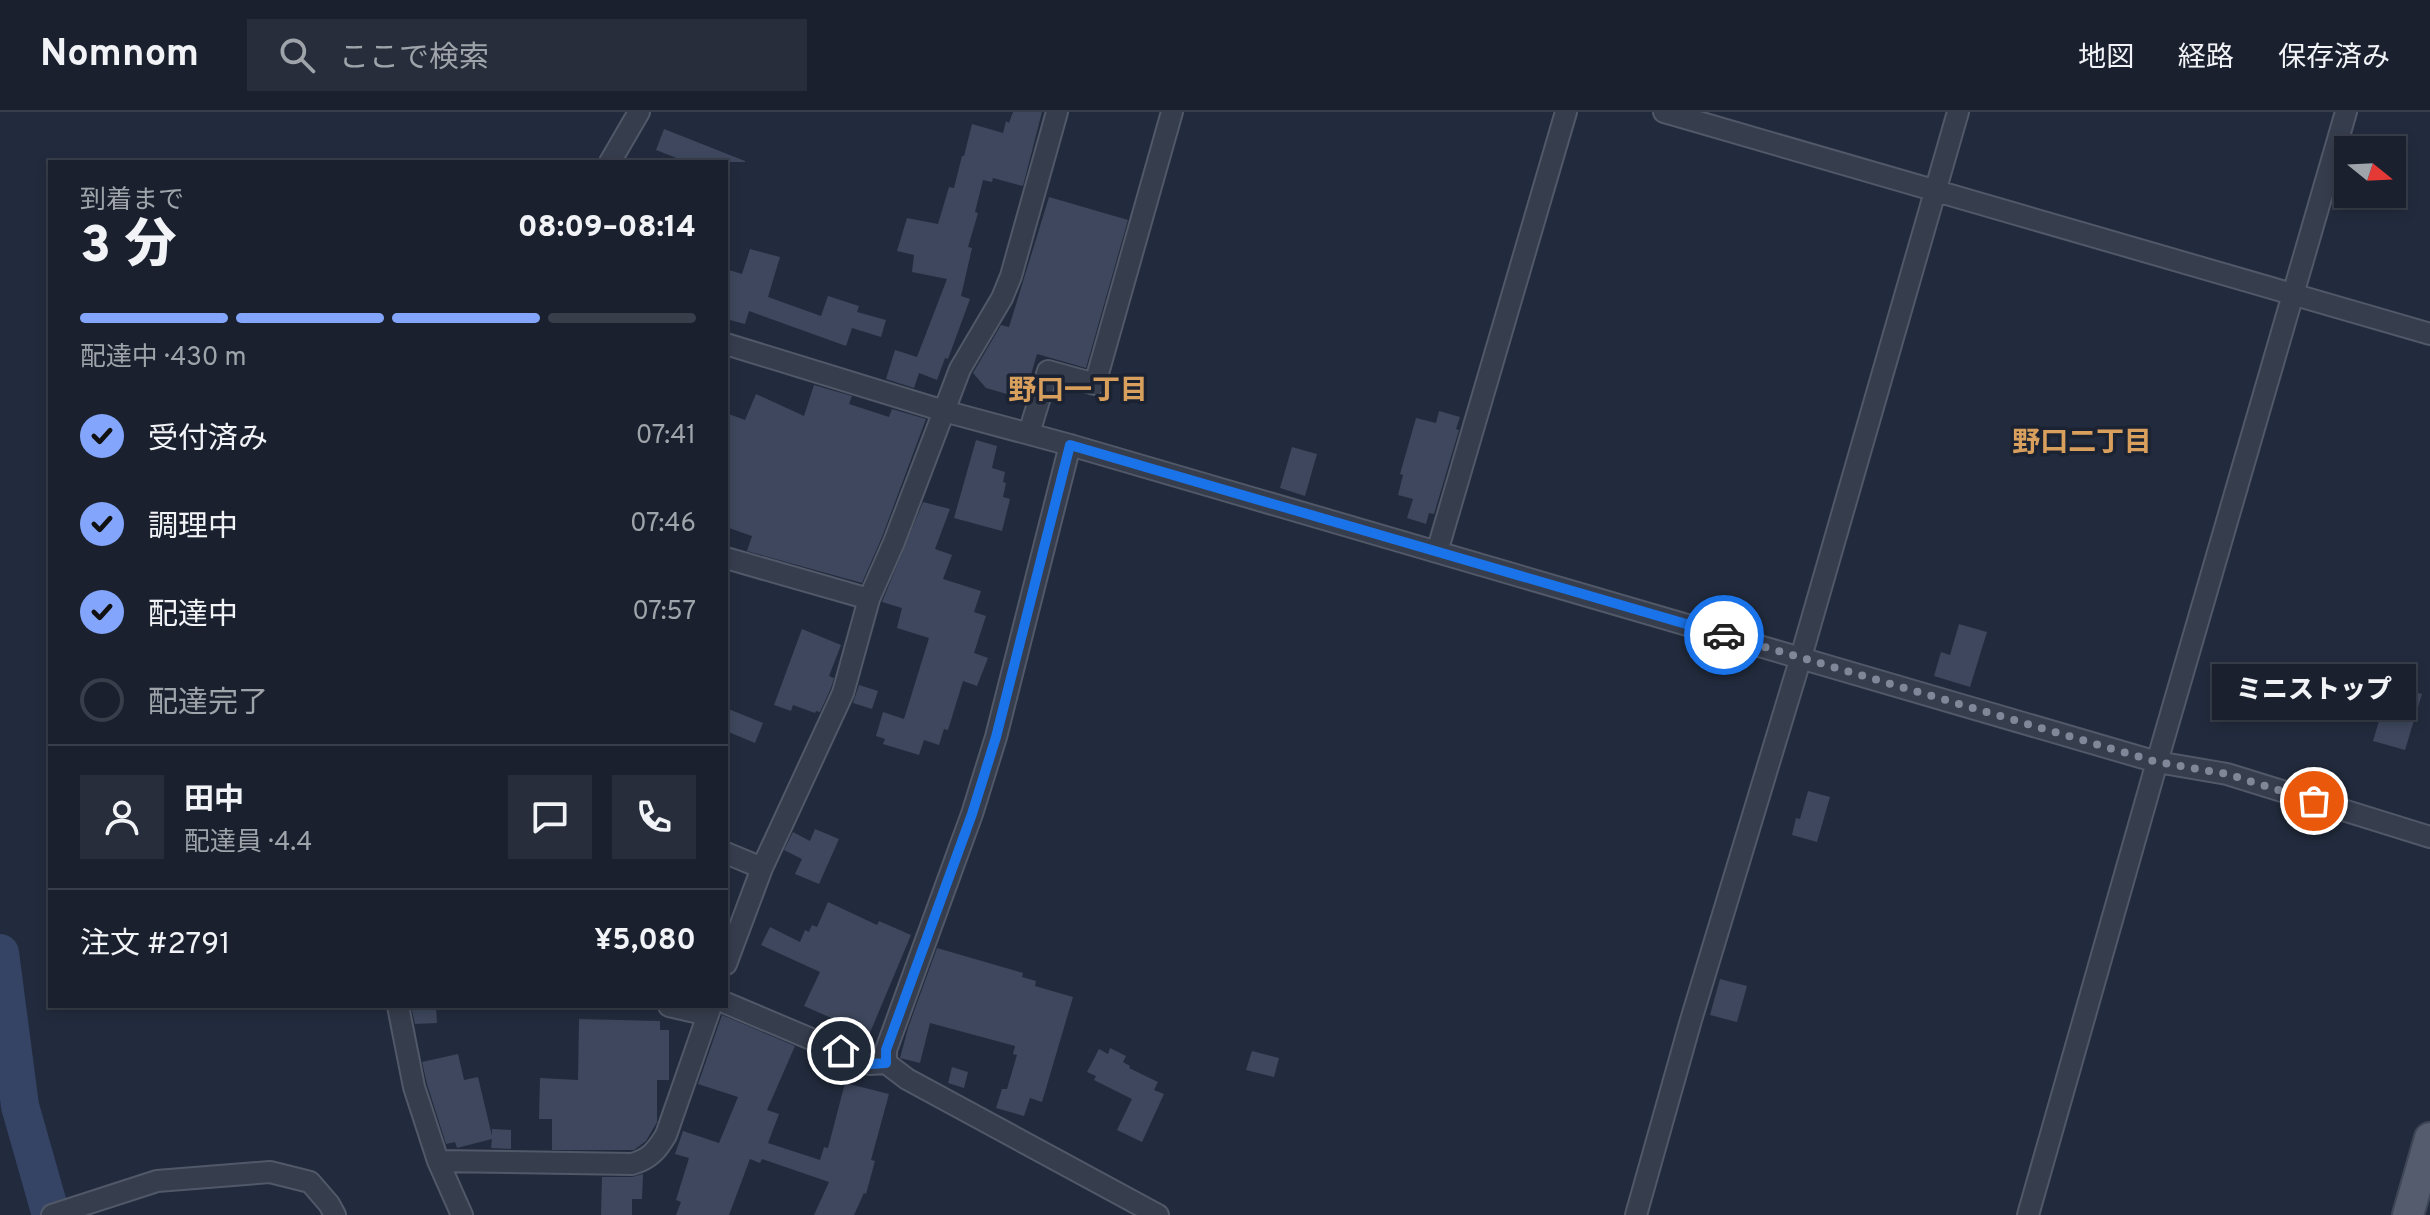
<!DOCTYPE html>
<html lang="ja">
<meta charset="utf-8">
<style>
:root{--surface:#1a202e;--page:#272d3a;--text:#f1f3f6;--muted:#9fa3aa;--line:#383e4a;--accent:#83a5fc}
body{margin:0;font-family:Overpass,"Noto Sans JP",sans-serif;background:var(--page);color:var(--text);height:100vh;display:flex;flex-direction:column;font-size:30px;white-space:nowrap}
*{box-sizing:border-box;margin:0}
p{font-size:26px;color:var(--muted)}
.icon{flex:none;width:44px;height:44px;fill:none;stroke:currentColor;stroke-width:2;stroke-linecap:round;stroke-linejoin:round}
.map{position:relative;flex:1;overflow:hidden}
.sheet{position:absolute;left:48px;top:48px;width:680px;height:848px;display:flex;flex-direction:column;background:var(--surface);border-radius:0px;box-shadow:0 4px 12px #0003,0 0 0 2px var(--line)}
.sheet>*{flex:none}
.needle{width:52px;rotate:108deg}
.controls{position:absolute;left:2334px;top:24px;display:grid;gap:16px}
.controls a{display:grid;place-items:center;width:72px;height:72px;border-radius:0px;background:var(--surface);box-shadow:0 4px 12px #0003,0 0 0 2px var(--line);font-size:40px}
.pin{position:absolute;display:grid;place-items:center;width:68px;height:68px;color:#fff;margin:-34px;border:4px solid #fff;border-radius:50%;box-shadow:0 2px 8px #0007}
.courier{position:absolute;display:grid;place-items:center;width:80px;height:80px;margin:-40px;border:6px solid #1a73e8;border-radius:50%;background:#fff;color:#222;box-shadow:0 2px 10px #0007}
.bubble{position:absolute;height:56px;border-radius:0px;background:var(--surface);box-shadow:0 4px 12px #0003,0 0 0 2px var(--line);font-size:26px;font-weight:800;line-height:56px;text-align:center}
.overview em{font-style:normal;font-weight:800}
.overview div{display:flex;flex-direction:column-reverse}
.overview{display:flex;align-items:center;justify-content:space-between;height:136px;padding:0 32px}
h1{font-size:52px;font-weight:800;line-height:60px}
.bar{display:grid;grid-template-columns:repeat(4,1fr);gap:12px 8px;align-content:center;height:96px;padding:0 32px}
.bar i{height:10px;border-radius:6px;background:var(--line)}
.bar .current{background:var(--accent)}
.bar p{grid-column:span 4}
.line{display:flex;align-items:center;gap:20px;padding:0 32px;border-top:2px solid var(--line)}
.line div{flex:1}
.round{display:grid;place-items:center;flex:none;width:84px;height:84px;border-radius:0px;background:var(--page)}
ol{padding:0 32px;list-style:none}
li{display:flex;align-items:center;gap:24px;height:88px}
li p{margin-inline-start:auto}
li .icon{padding:8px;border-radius:50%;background:var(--accent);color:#111;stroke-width:4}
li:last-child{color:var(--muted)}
li i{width:44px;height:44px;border:4px solid var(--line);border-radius:50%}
header{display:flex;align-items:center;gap:48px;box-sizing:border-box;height:112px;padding:0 40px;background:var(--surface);border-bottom:2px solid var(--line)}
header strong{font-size:38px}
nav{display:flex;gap:44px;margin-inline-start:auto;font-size:28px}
.search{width:560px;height:72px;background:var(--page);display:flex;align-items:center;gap:20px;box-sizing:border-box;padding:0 28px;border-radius:0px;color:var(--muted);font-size:30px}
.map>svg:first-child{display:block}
</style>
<header>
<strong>Nomnom</strong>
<div class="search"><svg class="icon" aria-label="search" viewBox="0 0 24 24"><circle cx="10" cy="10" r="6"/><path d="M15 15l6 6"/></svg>ここで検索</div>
<nav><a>地図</a><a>経路</a><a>保存済み</a></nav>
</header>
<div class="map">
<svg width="2430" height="1103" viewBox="0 0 2430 1103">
<rect width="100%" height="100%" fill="#222b3d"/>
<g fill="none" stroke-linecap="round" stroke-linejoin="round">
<path stroke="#354465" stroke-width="38" d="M0,841L20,994L51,1103"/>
</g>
<path fill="#3e475d" d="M1013,0H1042L1023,74L993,66L992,70L983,68L975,100L978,101L968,135L972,136L961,184L970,187L948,247L945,246L937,268L919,261L914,276L886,267L895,238L917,245L947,167L912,160L914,143L897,139L907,106L938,112L949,75L954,76L962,44H964L972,12L1003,21L1006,9L1009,11Z
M664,17L745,49V50H687L656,38Z
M1049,85L1128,108L1086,256L1037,242L1024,287L986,276L973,261L1001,213L1009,215Z
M750,137L780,145L768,185L821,204L828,184L859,194L857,200L886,208L881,225L852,216L846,234L749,199L745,212L726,207V157L742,162Z
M814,273L852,284L849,292L889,305L892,297L926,307L882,425L862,471L747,439L752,424L726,415V301L745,308L756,282L804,304Z
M1439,299L1460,305L1456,317L1459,318L1434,402L1429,401L1426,412L1407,406L1413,387L1398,383L1403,363L1400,362L1416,306L1436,311Z
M976,328L997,334L992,356L1005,360L1003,370L1006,371L1003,385L1010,387L1002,419L954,406Z
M1292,335L1317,342L1305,384L1280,376Z
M923,390L950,397L935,437L952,443L943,467L981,479L974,500L986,504L974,541L988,546L977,574L963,569L948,618L944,617L939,633L924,628L919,643L883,632L885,627L876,624L883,600L904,607L929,526L897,516L902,496L882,490Z
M1959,512L1987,520L1970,575L1934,564L1941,540L1950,543Z
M802,517L841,533L829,564L834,566L831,576L820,600L816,599L815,601L793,593L791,599L774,593Z
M2390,572L2422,582L2405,638L2373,629Z
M859,573L878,579L872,597L853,591Z
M726,596L763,611L755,631L726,619Z
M1808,679L1830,685L1817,730L1792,723L1796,706L1800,707Z
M815,717L839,727L819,772L795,762L802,747L784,738L793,720L810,729Z
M828,790L877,813L879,809L911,823L864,935L839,925L845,912L804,894L820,860L761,833L770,815L800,830L805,818L809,820L812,813L817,815Z
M937,836L1023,861L1022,865L1036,869L1035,874L1073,885L1042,990L1030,986L1024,1004L996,996L1002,977H1007L1017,943L1013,942L1015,934L930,911L920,951L900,946L908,916Z
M1720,867L1747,874L1737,910L1710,903Z
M411,894H436L437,911L415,912Z
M722,903L795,934L767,998L779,1002L768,1031L820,1048L824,1035L828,1036L845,971L889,982L871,1048L875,1049L866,1082L864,1081L854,1103H814L829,1070L762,1047L760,1051L750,1047L729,1103H676L681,1090L676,1088L689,1046L675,1042L683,1019L719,1031L738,985L698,972Z
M579,907L660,909V918H669V968H657V1010L646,1029L634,1038H552V1007H539L540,966L578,968Z
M1110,936L1126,944L1123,950L1130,954L1129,956L1158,970L1154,978L1164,982L1142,1030L1117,1018L1132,987L1094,968L1096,964L1087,960L1099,937L1108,942Z
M1252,939L1279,946L1274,965L1246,958Z
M458,942L464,968L478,965L492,1024V1017L511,1018V1037L491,1036L492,1027L457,1036L455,1030L446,1032L427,972L422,950Z
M952,955L968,960L964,976L948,971Z
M643,1062L642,1087H632V1103H601L602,1065H632Z"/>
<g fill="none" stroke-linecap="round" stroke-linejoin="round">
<g stroke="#515868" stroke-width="24">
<path id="minor" d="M1664,0L2430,222
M610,50L639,0
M726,232L944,299L1070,333L2157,650L2227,662L2430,725
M1029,321L1048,259L1095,272L1172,0
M1070,333L996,625L972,702L886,938V951L907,967L1158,1103
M1437,440L1566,0
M726,446L869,487
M726,741L762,756
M726,852L762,756L843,581L869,487L894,430L960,257L1002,186L1011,164L1057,0
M726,891L870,952L886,951
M398,894L414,975L438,1049L462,1103
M669,894L708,903
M438,1049L632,1052C650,1047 657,1038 666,1023L711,894
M52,1103L157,1069L270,1060L310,1070L329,1092L335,1103
M1636,1103L1691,908L1801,545L1958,0
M2028,1103L2157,650L2346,0"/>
</g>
<g stroke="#3f4656" stroke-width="34">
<path id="primary" d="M2408,1103L2430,1026"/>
</g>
<use href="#minor" stroke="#363d4d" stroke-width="20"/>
<use href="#primary" stroke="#545c6d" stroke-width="30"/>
</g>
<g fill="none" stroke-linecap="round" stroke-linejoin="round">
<path stroke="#7f8798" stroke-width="8" stroke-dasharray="0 14.4" d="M1724,523L2157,650L2227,662L2314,689"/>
<path stroke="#1a73e8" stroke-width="10" d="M841,939L870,952L886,951V938L972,702L996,625L1070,333L1724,523"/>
</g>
<g text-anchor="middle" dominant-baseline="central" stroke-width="7" stroke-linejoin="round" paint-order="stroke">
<g font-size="28" font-weight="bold" fill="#d99f5c" stroke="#1b2232">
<text x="1078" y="280">野口一丁目</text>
<text x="2082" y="332">野口二丁目</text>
</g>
</g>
</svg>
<div class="controls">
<a><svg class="needle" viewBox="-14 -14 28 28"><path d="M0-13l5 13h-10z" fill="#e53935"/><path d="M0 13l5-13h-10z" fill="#9fa3aa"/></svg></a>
</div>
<div class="pin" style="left:2314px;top:689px;background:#ea580c"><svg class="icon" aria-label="bag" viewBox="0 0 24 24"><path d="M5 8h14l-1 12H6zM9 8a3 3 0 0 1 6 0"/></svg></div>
<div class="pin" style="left:841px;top:939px;background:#1f2937"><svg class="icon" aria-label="home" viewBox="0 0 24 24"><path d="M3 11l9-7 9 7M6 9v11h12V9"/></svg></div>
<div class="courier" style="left:1724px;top:523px"><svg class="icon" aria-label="car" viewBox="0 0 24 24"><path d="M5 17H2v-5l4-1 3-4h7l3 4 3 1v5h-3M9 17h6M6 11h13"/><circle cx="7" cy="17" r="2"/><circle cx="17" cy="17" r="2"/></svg></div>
<div class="bubble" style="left:2212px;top:552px;width:204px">ミニストップ</div>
<section class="sheet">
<div class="overview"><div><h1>3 分</h1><p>到着まで</p></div><em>08:09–08:14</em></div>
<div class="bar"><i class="current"></i><i class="current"></i><i class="current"></i><i></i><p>配達中 · 430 m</p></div>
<ol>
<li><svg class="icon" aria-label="check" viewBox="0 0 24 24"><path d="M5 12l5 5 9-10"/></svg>受付済み<p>07:41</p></li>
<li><svg class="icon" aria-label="check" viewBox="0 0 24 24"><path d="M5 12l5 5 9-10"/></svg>調理中<p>07:46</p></li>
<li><svg class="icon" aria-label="check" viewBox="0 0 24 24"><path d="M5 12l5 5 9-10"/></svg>配達中<p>07:57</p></li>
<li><i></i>配達完了</li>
</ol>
<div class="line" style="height:144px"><a class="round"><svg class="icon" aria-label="person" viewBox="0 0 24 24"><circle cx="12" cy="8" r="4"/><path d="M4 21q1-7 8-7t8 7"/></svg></a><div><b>田中</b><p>配達員 · 4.4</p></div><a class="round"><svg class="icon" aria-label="chat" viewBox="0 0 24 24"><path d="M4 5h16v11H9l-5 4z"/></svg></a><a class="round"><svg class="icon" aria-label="phone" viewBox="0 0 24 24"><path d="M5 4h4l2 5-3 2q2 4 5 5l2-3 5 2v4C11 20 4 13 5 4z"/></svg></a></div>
<div class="line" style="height:104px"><div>注文 #2791</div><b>¥5,080</b></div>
</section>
</div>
